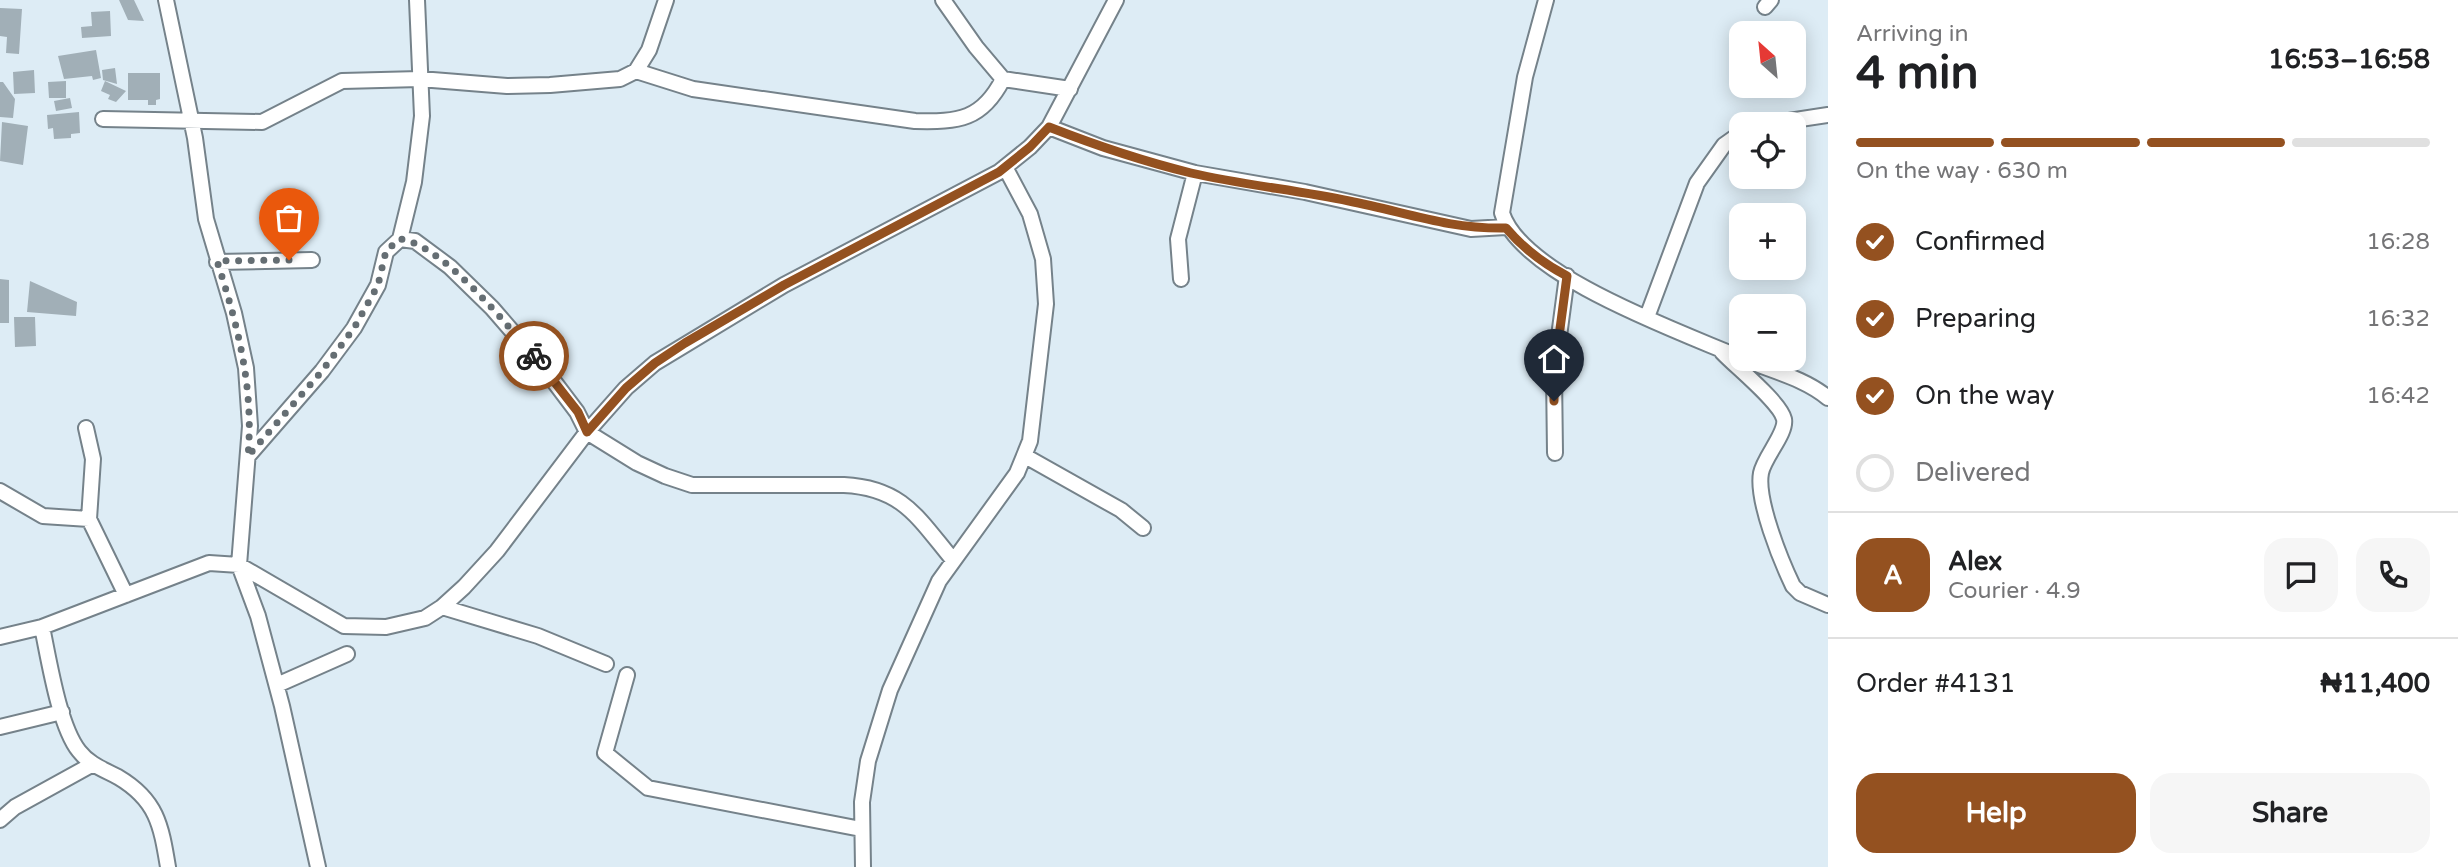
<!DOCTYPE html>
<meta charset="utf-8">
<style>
:root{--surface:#fff;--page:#f6f6f6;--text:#202124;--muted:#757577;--line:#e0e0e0;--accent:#945120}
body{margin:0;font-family:"Varela Round",sans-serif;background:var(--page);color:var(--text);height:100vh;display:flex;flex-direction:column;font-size:26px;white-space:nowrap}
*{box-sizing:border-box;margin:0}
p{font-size:23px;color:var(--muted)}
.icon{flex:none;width:38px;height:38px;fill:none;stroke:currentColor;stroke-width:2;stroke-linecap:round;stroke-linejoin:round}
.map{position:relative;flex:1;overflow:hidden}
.details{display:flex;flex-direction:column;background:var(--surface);width:630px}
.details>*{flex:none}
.needle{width:46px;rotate:333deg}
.controls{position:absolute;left:1729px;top:21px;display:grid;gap:14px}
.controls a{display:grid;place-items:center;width:77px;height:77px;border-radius:14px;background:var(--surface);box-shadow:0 4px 18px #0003;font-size:35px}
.pin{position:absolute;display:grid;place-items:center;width:60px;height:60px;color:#fff;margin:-72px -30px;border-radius:50% 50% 50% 0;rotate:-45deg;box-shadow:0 0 7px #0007}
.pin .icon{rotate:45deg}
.courier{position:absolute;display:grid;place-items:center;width:70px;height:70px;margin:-35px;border:5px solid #945120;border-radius:50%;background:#fff;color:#222;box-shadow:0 2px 9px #0007}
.head em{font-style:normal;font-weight:800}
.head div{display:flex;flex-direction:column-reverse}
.head{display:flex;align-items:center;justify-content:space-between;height:119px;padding:0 28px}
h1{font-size:46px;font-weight:800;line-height:52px}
.bar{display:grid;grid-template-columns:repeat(4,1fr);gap:10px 7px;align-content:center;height:84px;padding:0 28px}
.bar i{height:9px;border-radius:5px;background:var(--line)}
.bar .active{background:var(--accent)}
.bar p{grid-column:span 4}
.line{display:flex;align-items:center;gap:18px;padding:0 28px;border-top:2px solid var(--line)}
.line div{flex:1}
.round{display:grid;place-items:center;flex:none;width:74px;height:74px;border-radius:21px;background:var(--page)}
ol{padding:0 28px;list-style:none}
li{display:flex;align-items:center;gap:21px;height:77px}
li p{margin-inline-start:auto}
li .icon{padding:7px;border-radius:50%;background:var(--accent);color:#fff;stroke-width:4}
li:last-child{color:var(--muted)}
li i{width:38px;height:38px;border:4px solid var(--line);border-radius:50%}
.primary-button{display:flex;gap:14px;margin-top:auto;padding:14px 28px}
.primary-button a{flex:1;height:80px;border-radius:21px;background:var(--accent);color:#fff;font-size:28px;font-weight:800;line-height:80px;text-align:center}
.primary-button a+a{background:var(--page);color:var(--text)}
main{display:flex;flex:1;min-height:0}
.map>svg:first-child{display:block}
</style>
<main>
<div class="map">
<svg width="1828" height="867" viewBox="0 0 1828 867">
<rect width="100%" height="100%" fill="#ddecf5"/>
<path fill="#a1afb7" d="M119,0H134L144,21L128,20Z
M0,8L22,9L19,54L6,53L7,37L0,36Z
M110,11L111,36L82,38L81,27L92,26L91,12Z
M96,50L101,78L93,80L92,76L64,79L58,56Z
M115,68L117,84L103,80L102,70Z
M34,70L35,93L14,94L13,72Z
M128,73H160V99L156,100V105H148V100H128Z
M66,81V98H49L48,82Z
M105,81L126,91L116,102L108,99L110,95L101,91Z
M0,82H3L15,99L13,118L0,117Z
M70,98L72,108L56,111L54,101Z
M79,112L80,133L71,134V138L54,139L53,128L48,129L47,115Z
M2,122L28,126L23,165L0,161Z
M0,279L9,280V323H0Z
M30,281L77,302L76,316L27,312Z
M14,317H35L36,346L15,347Z"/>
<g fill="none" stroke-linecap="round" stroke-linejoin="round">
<g stroke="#75828a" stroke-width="18">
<path id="minor" d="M166,0L195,138L206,219L234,313L246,368L250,426L239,565L258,616L282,706L318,867
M943,0L976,47L1003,79L1070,89
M1546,0L1525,77L1502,213C1522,276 1681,332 1741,358
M1765,7L1771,0
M636,71L693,89L915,121C959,122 982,120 1003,79
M103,119L262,122L342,81L420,79L507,86L550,85L620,79L636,71L649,50L666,0
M1768,124L1828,115
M1049,127L1103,148L1195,173L1305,192L1471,229L1506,227
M400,239L414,182L422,116L417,0
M217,262L312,260
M1181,279L1178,239L1195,173
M1647,317L1697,183L1724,145L1741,133
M1722,352C1736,367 1780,402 1784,419C1787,433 1764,457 1761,473C1756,500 1781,561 1793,586L1800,593L1828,605
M1744,359C1772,371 1804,378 1828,398
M86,428L93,459L89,519
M1555,453L1554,374L1567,276
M248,456L322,371L354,328L378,285L386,252L400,239L415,241L450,267L492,308L543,367L577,412L587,432L637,463L665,476L692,485H844C903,488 918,518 953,560
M1025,456L1121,510L1143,528
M0,491L43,516L89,519L126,595
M442,607L538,636L606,664
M42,627C49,660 59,726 79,751C90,765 103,769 118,777C157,800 161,825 168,867
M0,637L42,627L209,563L239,565L344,626L386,627L425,618L442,607L464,587L497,551L587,432L626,388L655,363L784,285L999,172L1030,147L1049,127L1116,0
M627,675L605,753L648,788L861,829
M277,685L347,654
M0,727L62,712
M0,820L15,807L91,765
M863,867L862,802L868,761L890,690L939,581L1017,473L1030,441L1046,304L1043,259L1030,214L1005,167"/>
</g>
<use href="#minor" stroke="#fff" stroke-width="14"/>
</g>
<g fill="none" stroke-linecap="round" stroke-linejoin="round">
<path stroke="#656e73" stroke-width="7" stroke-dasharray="0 12.6" d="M289,260L217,261C238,326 254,388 248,456L322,371L354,328L378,285L386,251L400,239C443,245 505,323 534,356"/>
<path stroke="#945120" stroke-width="9" d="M534,356L578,412L587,432L626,388L655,363L685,343L784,285L999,172L1030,147L1049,127C1095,145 1142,161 1191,173C1243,185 1297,190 1349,201C1406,212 1446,229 1506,228C1523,248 1544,264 1567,276L1554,374V401"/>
</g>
</svg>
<div class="controls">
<a><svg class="needle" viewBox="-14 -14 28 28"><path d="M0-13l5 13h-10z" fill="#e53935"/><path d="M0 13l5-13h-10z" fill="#757577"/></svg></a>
<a><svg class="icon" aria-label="locate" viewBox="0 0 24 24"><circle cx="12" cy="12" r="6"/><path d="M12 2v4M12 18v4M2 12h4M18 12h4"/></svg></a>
<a>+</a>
<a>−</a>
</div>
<div class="pin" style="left:289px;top:260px;background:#ea580c"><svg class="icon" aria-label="bag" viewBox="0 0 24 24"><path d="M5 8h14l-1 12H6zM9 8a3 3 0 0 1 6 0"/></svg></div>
<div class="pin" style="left:1554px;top:401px;background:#1f2937"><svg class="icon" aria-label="home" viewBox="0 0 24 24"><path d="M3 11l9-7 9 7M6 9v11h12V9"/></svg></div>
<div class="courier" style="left:534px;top:356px"><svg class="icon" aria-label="bike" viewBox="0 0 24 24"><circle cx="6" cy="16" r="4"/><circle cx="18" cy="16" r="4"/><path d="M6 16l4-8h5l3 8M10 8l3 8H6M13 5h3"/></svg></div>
</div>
<section class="details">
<div class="head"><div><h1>4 min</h1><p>Arriving in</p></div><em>16:53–16:58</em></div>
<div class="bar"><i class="active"></i><i class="active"></i><i class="active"></i><i></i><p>On the way · 630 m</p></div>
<ol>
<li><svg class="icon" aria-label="check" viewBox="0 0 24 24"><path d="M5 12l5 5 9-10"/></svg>Confirmed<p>16:28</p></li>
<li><svg class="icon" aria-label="check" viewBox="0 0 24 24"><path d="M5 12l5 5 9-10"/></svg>Preparing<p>16:32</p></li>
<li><svg class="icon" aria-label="check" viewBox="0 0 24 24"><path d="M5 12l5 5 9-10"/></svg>On the way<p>16:42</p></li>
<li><i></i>Delivered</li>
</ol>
<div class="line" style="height:126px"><b class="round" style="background:var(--accent);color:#fff">A</b><div><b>Alex</b><p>Courier · 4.9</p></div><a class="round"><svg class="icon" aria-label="chat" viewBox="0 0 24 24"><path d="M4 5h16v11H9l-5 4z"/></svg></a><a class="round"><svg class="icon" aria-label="phone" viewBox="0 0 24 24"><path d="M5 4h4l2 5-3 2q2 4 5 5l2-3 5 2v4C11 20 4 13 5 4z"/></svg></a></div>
<div class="line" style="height:91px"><div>Order #4131</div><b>₦11,400</b></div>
<div class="primary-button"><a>Help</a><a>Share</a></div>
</section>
</main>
